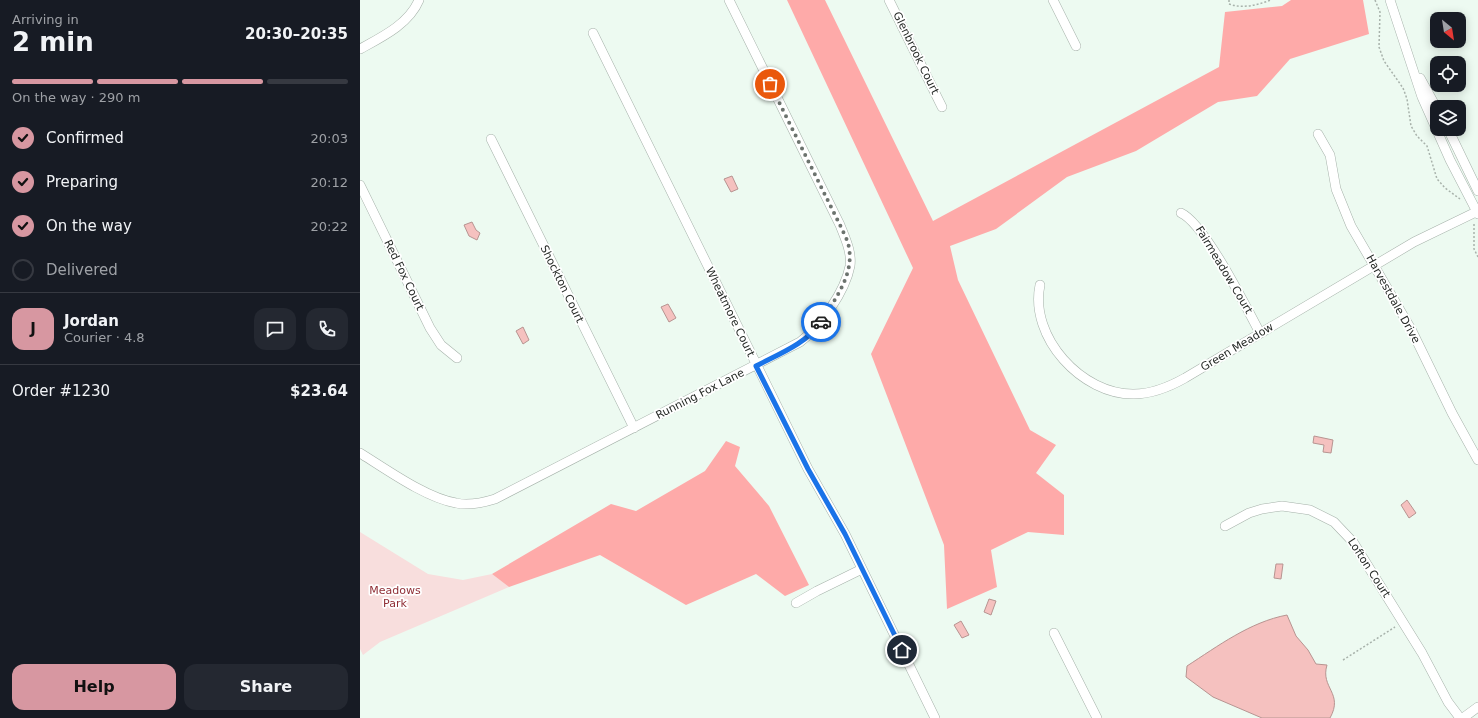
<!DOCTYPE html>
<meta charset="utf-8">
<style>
:root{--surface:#171b24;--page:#242831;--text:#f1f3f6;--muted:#9ea1a6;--line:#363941;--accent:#d797a1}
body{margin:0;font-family:"DejaVu Sans",sans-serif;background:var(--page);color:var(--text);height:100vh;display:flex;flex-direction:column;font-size:15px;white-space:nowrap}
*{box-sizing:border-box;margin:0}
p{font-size:13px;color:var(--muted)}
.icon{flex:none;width:22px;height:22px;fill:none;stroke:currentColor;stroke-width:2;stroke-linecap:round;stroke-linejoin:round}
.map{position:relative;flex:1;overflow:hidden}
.details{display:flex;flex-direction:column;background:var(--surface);width:360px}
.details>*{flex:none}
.needle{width:26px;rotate:150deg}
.fabs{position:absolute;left:1070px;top:12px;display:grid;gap:8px}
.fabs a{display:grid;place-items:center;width:36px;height:36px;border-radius:8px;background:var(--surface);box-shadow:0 2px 10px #0003;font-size:20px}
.pin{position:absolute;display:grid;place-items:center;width:34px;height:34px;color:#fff;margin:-17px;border:2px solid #fff;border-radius:50%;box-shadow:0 1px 4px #0007}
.courier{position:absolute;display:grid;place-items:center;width:40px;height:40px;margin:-20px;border:3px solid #1a73e8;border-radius:50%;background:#fff;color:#222;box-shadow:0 1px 5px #0007}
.overview em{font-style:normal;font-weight:600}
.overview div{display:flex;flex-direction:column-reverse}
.overview{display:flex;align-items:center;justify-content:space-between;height:68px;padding:0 12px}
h1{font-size:26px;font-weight:600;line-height:30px}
.bar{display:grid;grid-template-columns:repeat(4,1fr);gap:6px 4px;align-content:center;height:48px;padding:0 12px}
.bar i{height:5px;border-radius:3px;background:var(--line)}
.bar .on{background:var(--accent)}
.bar p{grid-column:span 4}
.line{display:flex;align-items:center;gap:10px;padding:0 12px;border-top:1px solid var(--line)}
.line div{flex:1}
.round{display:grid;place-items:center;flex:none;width:42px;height:42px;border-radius:12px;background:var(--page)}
ol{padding:0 12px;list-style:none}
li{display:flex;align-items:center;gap:12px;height:44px}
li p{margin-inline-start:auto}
li .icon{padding:4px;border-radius:50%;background:var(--accent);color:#111;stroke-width:4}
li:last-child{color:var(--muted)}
li i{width:22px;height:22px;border:2px solid var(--line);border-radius:50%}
.button{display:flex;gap:8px;margin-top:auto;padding:8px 12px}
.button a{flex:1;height:46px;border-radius:12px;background:var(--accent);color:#111;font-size:16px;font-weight:600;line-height:46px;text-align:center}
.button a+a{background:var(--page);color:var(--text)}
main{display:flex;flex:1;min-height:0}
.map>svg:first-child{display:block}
</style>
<main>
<section class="details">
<div class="overview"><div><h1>2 min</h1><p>Arriving in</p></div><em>20:30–20:35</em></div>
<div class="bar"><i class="on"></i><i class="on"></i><i class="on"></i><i></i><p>On the way · 290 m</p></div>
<ol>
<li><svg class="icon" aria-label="check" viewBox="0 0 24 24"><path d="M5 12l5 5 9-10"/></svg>Confirmed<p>20:03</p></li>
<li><svg class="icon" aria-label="check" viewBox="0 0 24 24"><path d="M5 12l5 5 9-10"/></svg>Preparing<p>20:12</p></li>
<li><svg class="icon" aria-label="check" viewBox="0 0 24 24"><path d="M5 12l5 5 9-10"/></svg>On the way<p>20:22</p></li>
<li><i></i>Delivered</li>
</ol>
<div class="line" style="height:72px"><b class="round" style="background:var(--accent);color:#111">J</b><div><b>Jordan</b><p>Courier · 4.8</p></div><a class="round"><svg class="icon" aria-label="chat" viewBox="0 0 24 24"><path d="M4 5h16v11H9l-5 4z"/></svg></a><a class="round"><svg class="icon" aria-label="phone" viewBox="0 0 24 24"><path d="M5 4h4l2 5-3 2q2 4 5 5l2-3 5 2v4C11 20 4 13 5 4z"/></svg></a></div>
<div class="line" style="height:52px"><div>Order #1230</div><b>$23.64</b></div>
<div class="button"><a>Help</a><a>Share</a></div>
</section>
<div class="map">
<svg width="1118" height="718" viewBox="0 0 1118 718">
<rect width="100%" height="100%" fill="#edfaf1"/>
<path fill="#f8dedd" d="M0,532L68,574L103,580L132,574L149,587L20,642L3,655L0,649Z"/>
<path fill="#feaaa9" d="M427,0H465L573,221L859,67L865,12L922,6L931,0H1003L1009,34L930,59L897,96L858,102L776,151L707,177L636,229L590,246L598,280L670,430L696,445L676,473L704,495V535L668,532L631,550L637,587L587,609L584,545L511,354L553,268Z
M366,441L380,447L375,466L409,506L449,585L425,596L396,574L326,605L240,555L149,587L132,574L251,504L276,511L345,471Z"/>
<path fill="#f5c1bf" stroke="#b79491" d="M372,176L378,189L371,192L364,179Z
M112,222L116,230L120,233L117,240L109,236L104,225Z
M308,304L316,318L309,322L301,307Z
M163,327L169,340L163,344L156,331Z
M954,436L973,440L971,453L963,452L964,445L953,443Z
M1047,500L1056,513L1049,518L1041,505Z
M916,564H923L921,579L914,578Z
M629,599L636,601L631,615L624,612Z
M927,615L936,636L948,650L956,664L967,665C960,688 984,693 970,718H902L853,697L826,677L827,666C858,646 890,622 927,615Z
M601,621L609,635L602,638L594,625Z"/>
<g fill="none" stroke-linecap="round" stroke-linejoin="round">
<g stroke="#a5b1a9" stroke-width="10">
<path id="minor" d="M529,0L582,107
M693,0L716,46
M1030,0L1062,97L1090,160L1118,214
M233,33L448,469L485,534L575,718
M0,49C22,37 49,24 59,0
M1060,78L1077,109
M1088,129L1118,191
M958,134L970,155L976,189L991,226L1051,329L1092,413L1118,460
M131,139L274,428
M0,185L70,328L81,345L97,358
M821,213C845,224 886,307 900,333
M680,285C669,337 722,395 774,394C793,394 809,387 825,378L1054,242L1118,211
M0,453C26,469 66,498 96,503C109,506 122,503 135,499L440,342C460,327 485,292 490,266C492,252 485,238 480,225L369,0
M865,526L889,513L902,509L922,506L950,510L974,522L993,542L1062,653L1088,702L1100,718
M436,603L457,591L502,569
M694,633L737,718
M1103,718L1118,707"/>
</g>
<path stroke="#a8b2ab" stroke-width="1.5" stroke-dasharray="2 2" stroke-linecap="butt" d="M869,0V4C883,9 897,5 911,0
M1015,0L1020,12L1019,47L1024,61L1043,88L1047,99L1051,126L1057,136L1067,146L1077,179L1085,188L1100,199
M1114,224V249L1118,257
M983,660L1035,627"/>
<use href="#minor" stroke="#fff" stroke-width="9"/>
</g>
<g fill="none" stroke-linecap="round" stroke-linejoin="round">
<path stroke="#6c736e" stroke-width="4" stroke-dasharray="0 7.2" d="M410,84L480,225C483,232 488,240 489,248C494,276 474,300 461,322"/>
<path stroke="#1a73e8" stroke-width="5" d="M461,322C446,344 419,354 396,366L448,469L485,534L542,650"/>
</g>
<g text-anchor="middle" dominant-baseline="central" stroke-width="3.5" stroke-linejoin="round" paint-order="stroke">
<g font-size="11" fill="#262a27" stroke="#fff">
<text transform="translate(556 53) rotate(64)">Glenbrook Court</text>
<text transform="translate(864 270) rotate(59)">Fairmeadow Court</text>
<text transform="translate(44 275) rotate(64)">Red Fox Court</text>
<text transform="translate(202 284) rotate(64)">Shockton Court</text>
<text transform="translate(1033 299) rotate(61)">Harvestdale Drive</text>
<text transform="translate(370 312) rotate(64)">Wheatmore Court</text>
<text transform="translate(877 347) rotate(-31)">Green Meadow</text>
<text transform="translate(340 394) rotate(-27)">Running Fox Lane</text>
<text transform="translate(1009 568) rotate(57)">Lofton Court</text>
</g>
<g font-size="11" fill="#902f36" stroke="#fff">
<text x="35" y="590">Meadows<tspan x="35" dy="13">Park</tspan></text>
</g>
</g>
</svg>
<div class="fabs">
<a><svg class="needle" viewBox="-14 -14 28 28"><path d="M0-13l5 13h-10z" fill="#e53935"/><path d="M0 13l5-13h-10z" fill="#9ea1a6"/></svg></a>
<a><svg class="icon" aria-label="locate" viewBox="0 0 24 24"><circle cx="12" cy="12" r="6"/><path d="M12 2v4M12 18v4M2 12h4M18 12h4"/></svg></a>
<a><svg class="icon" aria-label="layers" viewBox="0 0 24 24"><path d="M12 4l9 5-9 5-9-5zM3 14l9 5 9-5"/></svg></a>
</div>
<div class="pin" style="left:410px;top:84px;background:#ea580c"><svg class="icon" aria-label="bag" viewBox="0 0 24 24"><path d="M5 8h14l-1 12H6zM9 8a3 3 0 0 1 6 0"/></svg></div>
<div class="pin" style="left:542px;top:650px;background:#1f2937"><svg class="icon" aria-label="home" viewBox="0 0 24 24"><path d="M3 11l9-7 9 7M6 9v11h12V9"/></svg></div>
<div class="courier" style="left:461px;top:322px"><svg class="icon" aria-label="car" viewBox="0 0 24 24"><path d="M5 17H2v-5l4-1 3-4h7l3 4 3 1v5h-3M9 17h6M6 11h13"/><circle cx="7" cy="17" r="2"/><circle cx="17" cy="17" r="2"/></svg></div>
</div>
</main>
